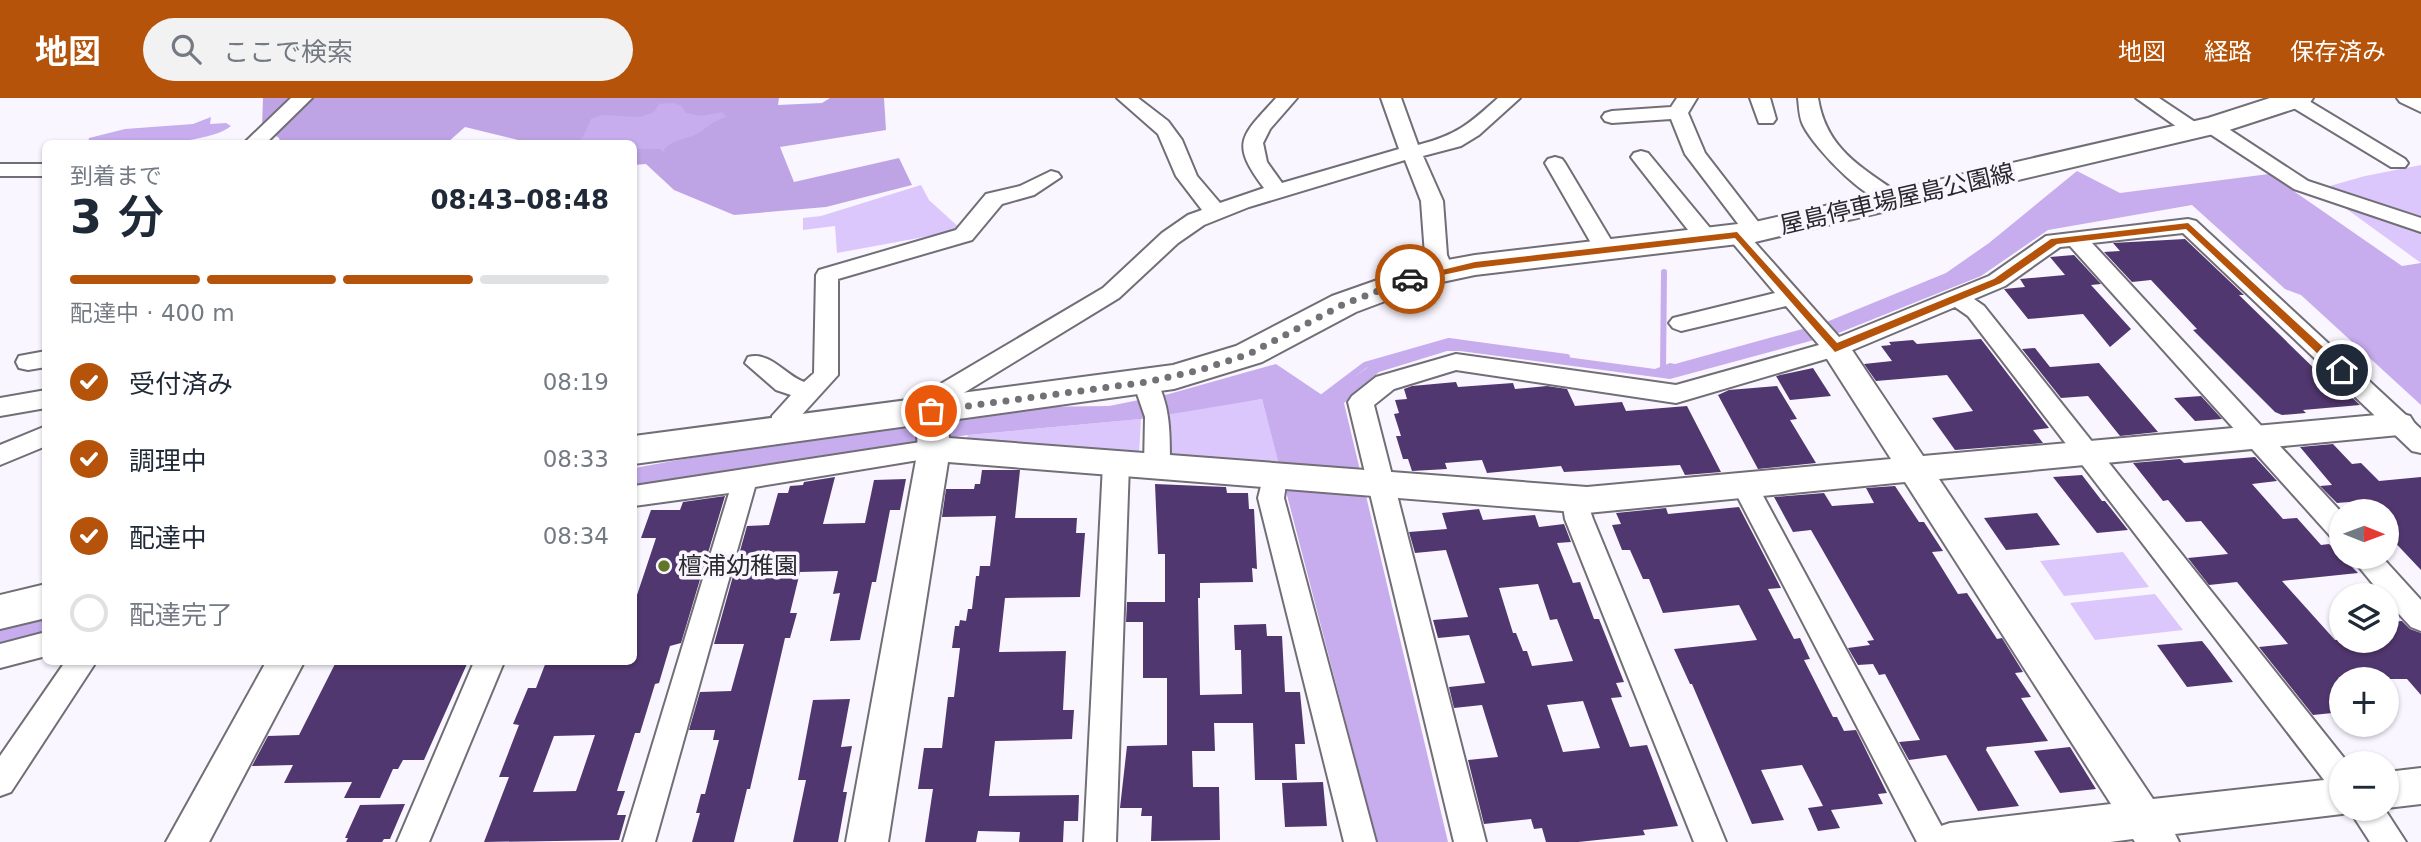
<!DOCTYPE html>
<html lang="ja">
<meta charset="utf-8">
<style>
:root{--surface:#fff;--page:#f2f2f3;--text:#1f2937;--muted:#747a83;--line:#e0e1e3;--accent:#b45309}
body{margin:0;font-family:"DejaVu Sans","Noto Sans JP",sans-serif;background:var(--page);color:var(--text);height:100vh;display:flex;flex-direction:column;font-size:26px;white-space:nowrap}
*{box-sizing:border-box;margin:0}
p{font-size:23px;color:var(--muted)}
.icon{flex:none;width:38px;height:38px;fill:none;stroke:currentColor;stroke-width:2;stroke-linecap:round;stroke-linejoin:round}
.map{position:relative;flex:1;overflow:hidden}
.details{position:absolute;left:42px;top:42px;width:595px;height:525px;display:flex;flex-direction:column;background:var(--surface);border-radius:10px;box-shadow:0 2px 5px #0004}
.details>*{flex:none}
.needle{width:46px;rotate:91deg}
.controls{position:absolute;left:2329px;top:401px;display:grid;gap:14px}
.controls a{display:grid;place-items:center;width:70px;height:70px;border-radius:50%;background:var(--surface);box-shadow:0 2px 5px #0004;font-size:35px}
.pin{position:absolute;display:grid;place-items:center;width:60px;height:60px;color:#fff;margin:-30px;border:4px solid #fff;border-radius:50%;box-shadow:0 2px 7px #0007}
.courier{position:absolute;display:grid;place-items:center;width:70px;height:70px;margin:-35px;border:5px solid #b45309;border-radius:50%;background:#fff;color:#222;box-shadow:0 2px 9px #0007}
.overview em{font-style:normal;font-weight:600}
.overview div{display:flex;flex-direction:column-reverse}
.overview{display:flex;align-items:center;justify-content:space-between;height:119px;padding:0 28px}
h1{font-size:46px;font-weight:600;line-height:52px}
.bar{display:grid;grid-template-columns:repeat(4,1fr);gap:10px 7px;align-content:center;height:84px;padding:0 28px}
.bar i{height:9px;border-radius:5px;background:var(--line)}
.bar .active{background:var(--accent)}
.bar p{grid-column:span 4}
ol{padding:0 28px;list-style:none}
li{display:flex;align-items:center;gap:21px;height:77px}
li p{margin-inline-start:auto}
li .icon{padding:7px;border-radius:50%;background:var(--accent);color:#fff;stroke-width:4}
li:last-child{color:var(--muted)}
li i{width:38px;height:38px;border:4px solid var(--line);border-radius:50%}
header{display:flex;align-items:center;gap:42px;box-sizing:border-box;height:98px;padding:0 35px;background:var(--accent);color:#fff}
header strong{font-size:33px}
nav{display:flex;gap:38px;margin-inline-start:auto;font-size:24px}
.search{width:490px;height:63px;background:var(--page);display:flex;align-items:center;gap:18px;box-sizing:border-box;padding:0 24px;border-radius:38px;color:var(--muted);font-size:26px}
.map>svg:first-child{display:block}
</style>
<header>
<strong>地図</strong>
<div class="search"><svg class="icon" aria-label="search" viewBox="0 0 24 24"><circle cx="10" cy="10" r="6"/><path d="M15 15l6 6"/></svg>ここで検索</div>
<nav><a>地図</a><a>経路</a><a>保存済み</a></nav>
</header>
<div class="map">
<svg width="2421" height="744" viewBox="0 0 2421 744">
<rect width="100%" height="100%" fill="#f9f6ff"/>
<path fill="#dcc7fc" d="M2421,67V165L2319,91L2365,78Z
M921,87L929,102L962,132L837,155L835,128L803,132V120L821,118Z
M1262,301L1280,369L1168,359L1166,315Z
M1141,321L1139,356L965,344L968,337Z
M2123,454L2149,489L2064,498L2040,463Z
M2155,496L2183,532L2095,542L2070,505Z"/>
<path fill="#bfa4e5" d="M263,0H779L778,7L822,5L830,0H884L886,32L780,49L794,84L899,60L912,87L826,109L734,117L674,92L646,66L634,67V46L531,45L465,29L447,45L281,46L279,40L262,29Z"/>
<path fill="#c7acee" d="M674,5L682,8L686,15L701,18L722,14L727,19C713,22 708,30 696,36C684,42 674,41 664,51L665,55L660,51H634V46L577,45L583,39L591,21L601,17L640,19L654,14L659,6Z
M211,19L210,26L226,25L231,28C209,47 118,49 88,45L89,40L125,31L193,26Z
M2077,73L2120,95L2269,76L2402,168L2421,165V307L2301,197L2285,191L2192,107L2048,132L1981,178L1836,236L1670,281L1460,253H1447L1379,274L1344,305L1448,744H1377L1262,301L1141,321L968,337L634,392V370L801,340L1032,309L1109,308L1169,296L1276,266L1325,299L1374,265L1445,245H1464L1655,271L1670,265L1675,266L1824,225L1946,175L1989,145Z
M45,517V541L0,553V528Z"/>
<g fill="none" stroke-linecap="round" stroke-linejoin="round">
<path stroke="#c7acee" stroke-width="6" d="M1663,273L1664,174
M1316,304L1365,267L1449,243L1567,259"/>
</g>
<path fill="#51376f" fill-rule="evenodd" d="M2185,141L2244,197H2239L2324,280H2331L2360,307L2303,312L2306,315L2282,317L2275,314L2193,232L2197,231L2151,182L2132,184L2104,154L2120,153L2113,145Z
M2074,157L2101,186L2091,187L2131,231L2110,249L2083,216L2028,221L2004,191L2025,189L2020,181L2065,177L2050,159Z
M1981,241L2049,330L2033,332L2043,345L1955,352L1932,320L1973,313L1947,277L1876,283L1864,266L1892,263L1881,248L1891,247L1889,244L1913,242L1917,246Z
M2035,250L2050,269L2099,265L2158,334L2120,338L2088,298L2061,300L2022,251Z
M1813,270L1831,298L1790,302L1776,278Z
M1456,284L1458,289L1513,285L1515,291L1547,288L1567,291L1575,308L1622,304L1626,313L1687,308L1721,374L1685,377L1680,367L1564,374L1561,368L1487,375L1482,362L1445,365L1447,371L1412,373L1408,361H1403L1396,338H1401L1394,316L1399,315L1395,302L1407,301L1404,291L1412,288Z
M1777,288L1797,321L1790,322L1816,365L1758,371L1718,297L1729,292Z
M2201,298L2222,321L2195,323L2174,300Z
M2333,346L2352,366L2361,365L2379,383L2421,379V472L2387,436V411L2370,412L2361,403L2337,405L2320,388L2332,387L2300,349Z
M2255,359L2277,383L2252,386L2283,421L2297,420L2321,447L2329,446L2358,475L2282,483L2335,542H2387V524L2402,523L2410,531L2421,535V597L2407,581H2342V614L2313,617L2259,549L2288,546L2237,484L2209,487L2188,460L2228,456L2201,423L2186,424L2168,402L2163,403L2133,365L2180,361L2184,365Z
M982,372H1020L1015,420H1077L1076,435H1085L1080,499L1005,500L999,554L1066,553L1063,612H1074L1072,641L995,643L989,698L1079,697L1078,723H1064L1063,744H1019L1020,734L978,733L976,744H925L933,691H918L924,650H942L948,599H954L960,550H952L955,528H959L960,522L966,523L968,511H972L976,478H979L980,468H990L996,418L942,419L946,391H974L975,386H980Z
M2082,377L2102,403H2105L2128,432L2097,435L2053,379Z
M835,379L823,426L865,425L874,382L906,381L900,412H890L876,484H872L860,542L830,543L840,495L833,496L838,473L800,474L790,515H797L790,540H785L750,691H747L734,744H692L700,715H696L701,696H705L719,642H713L715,632H689L700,594L731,593L744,546H714L747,428L769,427L778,395H788L790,388L803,387L804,384Z
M1155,386L1226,389L1227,395H1248L1249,411H1254L1257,471L1252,470L1253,484L1200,485V500H1198L1200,597L1242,596L1241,552H1235L1234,527L1266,526L1267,538H1282L1285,594H1300L1305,646H1295L1297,682H1255L1253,625H1214L1215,653H1192L1193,689H1219L1220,742L1151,743L1152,718H1141L1142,710H1120L1127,648L1167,647V580H1143V524H1126L1127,504H1165V456H1158Z
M1895,388L1919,424H1924L1943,453L1932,454L1958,496L1967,495L1997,541L2002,540L2023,574L2015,575L2031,599L2021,600L2048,643L1987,649L1986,652L2019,708L1978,713L1946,657L1909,662L1899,644L1920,642L1885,576L1879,577L1873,566L1858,567L1848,550L1870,547L1867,543L1874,542L1811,432L1793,434L1774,399L1824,395L1832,408L1874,405L1866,390Z
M725,398L681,545L670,548L659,585L655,586L640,635H635L617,693H625L617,717H626L619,742L484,744L509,679H499L519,627L513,626L528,590H536L546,564H634V506L656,440H641L651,412H680L683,404ZM595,637L576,693L533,694L554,638Z
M1739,409L1781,490L1768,491L1794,541L1800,540L1810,561L1804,562L1833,619H1837L1844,633L1856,632L1887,695L1878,696L1883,706L1831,712L1840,730L1818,733L1808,710L1823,708L1802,667L1761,672L1784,722L1752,726L1692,586H1690L1674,551L1757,542L1739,507L1663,515L1649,481H1643L1630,452H1622L1612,427L1621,426L1616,415L1666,410L1668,416Z
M1479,411L1483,422L1535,417L1539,429L1564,426L1571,444L1557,445L1573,485L1580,484L1594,521H1599L1624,584L1616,585L1622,599L1611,600L1630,649L1647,647L1678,728L1643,732L1645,737L1578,744H1546L1542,730L1534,731L1531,721L1484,726L1468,662L1498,659L1482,607L1454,610L1449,589L1485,585L1469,537L1438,540L1433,522L1468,519L1446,452L1415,455L1409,434L1447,431L1442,415ZM1538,486L1550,522L1557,521L1573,563L1532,568L1527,553H1523L1516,535H1513L1499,490ZM1583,603L1600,650L1563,654L1547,607Z
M2037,415L2060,447L2006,452L1984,420Z
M2202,543L2210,553L2233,584L2187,589L2157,547Z
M336,564H457L456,566H467L424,662H403L398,671H393L380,700H344L352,684L284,685L293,667L252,668L268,638L299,637Z
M850,601L841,649L852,648L843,694H847L838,744H793L806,682H798L813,602Z
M2070,649L2096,691L2060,695L2034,653Z
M1323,684L1327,728L1285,729L1282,685Z
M405,706L390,741H384L382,744H346L348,740H345L360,707Z"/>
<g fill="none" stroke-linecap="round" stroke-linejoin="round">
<g stroke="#716e76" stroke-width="4">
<path id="minor" d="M291,0H312L265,46H243Z
M1117,0H1138L1168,23L1182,42L1197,78L1220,105L1264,90C1229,44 1242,38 1276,0H1297L1270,31L1263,45L1267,64L1282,85L1399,51L1381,0H1401L1418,47C1457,37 1469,26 1498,0H1520L1479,37L1461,48L1423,58L1443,103L1447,157L1454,173L1451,178H1435L1425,157L1421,103L1405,62L1249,109L1204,127L1178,145L1119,200L944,307L940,319L931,322L922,319C917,311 917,305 922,297L1103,190L1162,135L1188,117L1202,112L1176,78L1158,36Z
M1677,0H1697L1688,15L1705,55L1766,134L1763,139L1751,140L1839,239L1989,178L2046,138L2188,121L2196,123L2421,331V355L2412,353L2183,135L2092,145L2342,415V443L2332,440L2070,148L2060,149L2005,188L1974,201L1984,208L2348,665H2342V695L2331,691L1968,218L1955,209L1843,256L1676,305L1456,272L1394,291L1374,307L1486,744H1454L1348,304L1352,298L1376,279L1456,256L1676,287L1819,247L1786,208L1681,233L1673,230L1669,225L1673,220L1775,195L1726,137L1729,132L1742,131L1685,56L1671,21L1612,25L1605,23L1602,19L1605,15L1612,13L1671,9Z
M1750,0H1770L1776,21L1773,25H1759Z
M1798,0H1818C1826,51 1861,69 1901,97L1904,102L1901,107C1873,113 1815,51 1803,27C1799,19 1799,8 1798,0Z
M2136,0H2159L2201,28L2211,22L2218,24L2308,83L2421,120V134L2294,91L2204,32L2194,38L2187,36Z
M2286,0H2304L2405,61L2408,65L2405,69H2391L2287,6Z
M2397,0H2421V14L2400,4Z
M1641,53L1648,55L1715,136L1718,141L1715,146H1699L1634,63L1631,59L1634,55Z
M1555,59L1562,61L1565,65L1617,152L1614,157H1598L1595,152L1545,65L1548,61Z
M0,66H46V78H0Z
M1051,73L1058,75L1061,79L1034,97L1002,106L972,142L838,181V277L798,321V332L794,338L785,341L776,338L772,332V318L791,297L776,292L745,265L748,259C770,253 785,277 804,284L814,275L816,177L819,172L956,132L986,96L1020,88Z
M46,253V269L28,272L19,270L16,264L19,258Z
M1145,276L1154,278C1171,307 1170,336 1170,369L1166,376L1157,379L1148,376L1144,369L1145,319L1133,284L1136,278Z
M46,292V310L0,318V300Z
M46,328V348L0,367V347Z
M934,342L943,344L947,351L943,358L755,389L655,744H623L729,395L634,408V388Z
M1116,356L1125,359L1129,366L1116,744H1084L1103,366L1107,359Z
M1274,369L1283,372L1287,379L1284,400L1376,744H1344L1258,400L1265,372Z
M1745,378L1754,381L1950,744H1917L1732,388L1736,381Z
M1575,392L1584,395L1593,421L1726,744H1694L1565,421L1562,402L1566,395Z
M2350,458H2381L2421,502V533L2411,529L2387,503V497H2382Z
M46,534V558L0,570V546Z
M65,564H96L11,694L0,698V658Z
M474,564H504L429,744H397Z
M2348,710H2384L2406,744H2370Z"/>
</g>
<g stroke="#716e76" stroke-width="4">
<path id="tertiary" d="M1835,240L1846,243L1923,358L2399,315L2410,318L2415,326L2410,334L2399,337L1939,381L2153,701L2342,680V710L2356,711L2342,716L2175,736L2179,744H2135L2133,741L2110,744H1929L1935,730L1950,725L2111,706L1905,384L1587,415L948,364L888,744H846L918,351L915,313L920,305L931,302L942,305L947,313L949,340L1587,389L1891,361L1820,250L1824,243Z
M266,564H304L209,744H166Z
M2421,670V706L2387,710V674Z"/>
</g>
<g stroke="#716e76" stroke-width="4">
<path id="secondary" d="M2270,0H2313L2309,6L2226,33L1755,144L1475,177L1428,187L1356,214L1262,264L1174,291L634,366V338L1173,267L1236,248L1332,198L1420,167L1475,157L1755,124L2208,20Z
M46,486V520L0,531V497Z"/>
</g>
<use href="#minor" fill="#fff" fill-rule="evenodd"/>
<use href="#tertiary" fill="#fff" fill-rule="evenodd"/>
<use href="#secondary" fill="#fff" fill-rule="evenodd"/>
</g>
<path fill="#b45309" d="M2188,125L2346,270V275H2338L2186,131L2057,146L2001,185L1835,254L1735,140L1475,170L1410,184L1405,181L1475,164L1737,134L1837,245L1994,181L2051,141Z"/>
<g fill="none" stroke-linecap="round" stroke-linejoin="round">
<path stroke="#727176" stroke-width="7" stroke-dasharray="0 12.6" d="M931,313L1147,284L1200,272L1249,256L1344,206L1410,181"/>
</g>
<circle fill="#617727" stroke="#f9f6ff" stroke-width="2.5" cx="664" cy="468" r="7"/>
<g text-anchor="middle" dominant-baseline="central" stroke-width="7" stroke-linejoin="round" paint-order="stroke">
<g font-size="24" fill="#2a292c" stroke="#f9f6ff">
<text transform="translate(1897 101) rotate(-13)">屋島停車場屋島公園線</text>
</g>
<g font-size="24" fill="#2a292c" stroke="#f9f6ff" text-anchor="start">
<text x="678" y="468">檀浦幼稚園</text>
</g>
</g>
</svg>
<div class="controls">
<a><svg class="needle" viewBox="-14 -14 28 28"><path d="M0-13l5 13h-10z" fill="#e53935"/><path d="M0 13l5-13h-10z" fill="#747a83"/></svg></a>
<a><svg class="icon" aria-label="layers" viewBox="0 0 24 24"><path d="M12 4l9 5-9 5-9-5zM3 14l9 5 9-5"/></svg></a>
<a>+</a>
<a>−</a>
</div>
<div class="pin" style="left:931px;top:313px;background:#ea580c"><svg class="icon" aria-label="bag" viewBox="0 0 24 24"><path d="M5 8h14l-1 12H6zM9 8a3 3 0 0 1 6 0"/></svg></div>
<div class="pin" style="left:2342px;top:272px;background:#1f2937"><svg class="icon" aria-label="home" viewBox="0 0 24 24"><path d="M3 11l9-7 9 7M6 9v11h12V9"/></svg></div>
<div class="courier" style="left:1410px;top:181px"><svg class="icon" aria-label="car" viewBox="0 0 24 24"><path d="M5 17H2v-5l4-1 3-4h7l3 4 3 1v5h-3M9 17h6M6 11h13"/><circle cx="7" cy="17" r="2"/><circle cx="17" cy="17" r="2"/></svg></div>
<section class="details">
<div class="overview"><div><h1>3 分</h1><p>到着まで</p></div><em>08:43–08:48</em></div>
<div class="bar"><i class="active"></i><i class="active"></i><i class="active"></i><i></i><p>配達中 · 400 m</p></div>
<ol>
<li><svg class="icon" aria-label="check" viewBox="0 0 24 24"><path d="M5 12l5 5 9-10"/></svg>受付済み<p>08:19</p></li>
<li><svg class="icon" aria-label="check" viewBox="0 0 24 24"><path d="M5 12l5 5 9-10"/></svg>調理中<p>08:33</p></li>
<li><svg class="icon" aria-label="check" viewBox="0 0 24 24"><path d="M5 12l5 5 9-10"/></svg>配達中<p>08:34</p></li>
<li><i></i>配達完了</li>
</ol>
</section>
</div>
